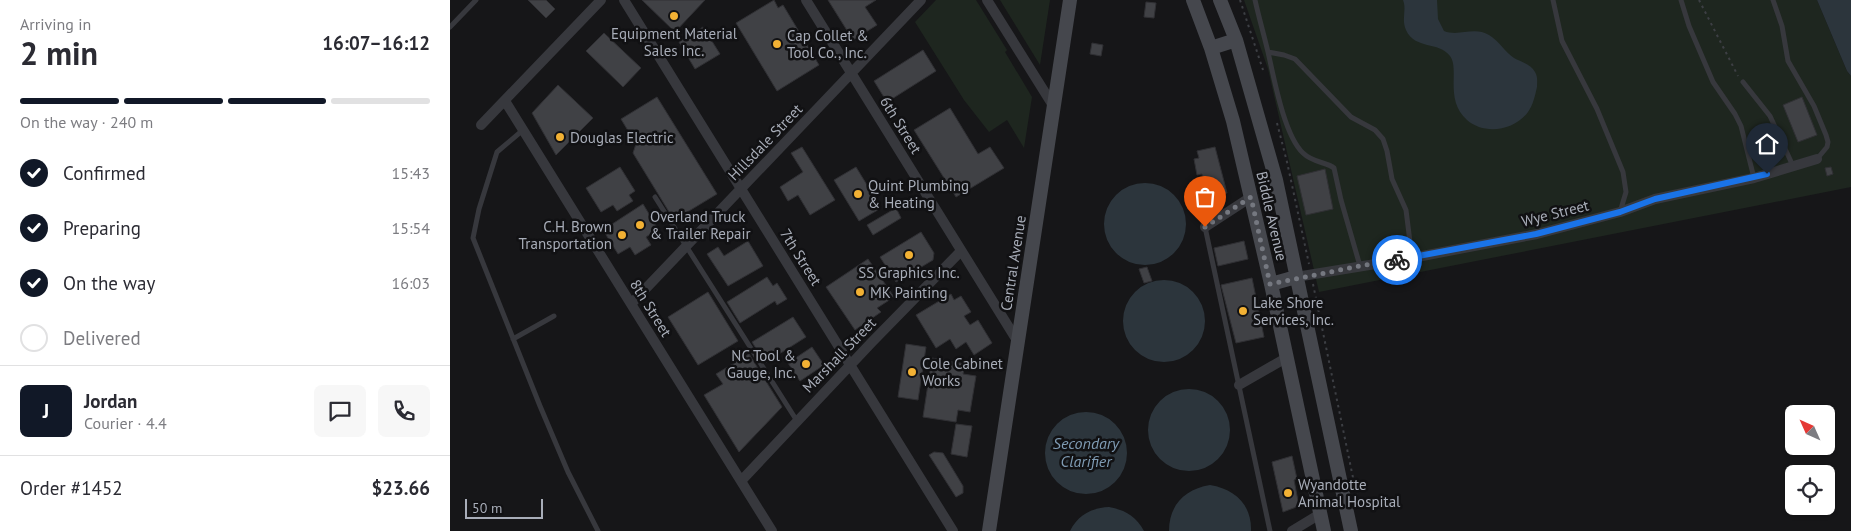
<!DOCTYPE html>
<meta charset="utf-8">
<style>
:root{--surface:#fff;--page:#f7f7f7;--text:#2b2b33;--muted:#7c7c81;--line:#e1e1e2;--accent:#111827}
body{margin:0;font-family:"PT Sans",sans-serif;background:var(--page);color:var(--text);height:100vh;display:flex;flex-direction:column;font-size:19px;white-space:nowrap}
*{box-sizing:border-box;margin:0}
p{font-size:16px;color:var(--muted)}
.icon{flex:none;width:28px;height:28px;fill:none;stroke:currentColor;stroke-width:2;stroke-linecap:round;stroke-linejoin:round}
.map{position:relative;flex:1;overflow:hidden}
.sheet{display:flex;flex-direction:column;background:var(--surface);width:450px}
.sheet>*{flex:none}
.needle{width:32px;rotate:315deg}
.buttons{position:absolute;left:1335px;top:405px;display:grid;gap:10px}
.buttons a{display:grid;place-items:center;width:50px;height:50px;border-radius:8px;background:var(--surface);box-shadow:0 1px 4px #0004;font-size:25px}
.scale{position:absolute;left:15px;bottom:12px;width:78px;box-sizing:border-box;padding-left:5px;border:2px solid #a8adb8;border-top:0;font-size:14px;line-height:18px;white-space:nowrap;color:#a8adb8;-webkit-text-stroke:4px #111113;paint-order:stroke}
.pin{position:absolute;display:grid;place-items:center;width:42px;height:42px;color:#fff;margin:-51px -21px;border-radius:50% 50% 50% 0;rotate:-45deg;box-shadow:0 0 5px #0007}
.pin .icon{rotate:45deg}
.courier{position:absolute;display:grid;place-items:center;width:50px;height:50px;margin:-25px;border:4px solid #1a73e8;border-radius:50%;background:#fff;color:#222;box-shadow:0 1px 6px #0007}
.headline em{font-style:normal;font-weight:600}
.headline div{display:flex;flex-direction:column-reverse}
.headline{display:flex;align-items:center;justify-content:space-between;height:85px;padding:0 20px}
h1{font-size:32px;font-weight:600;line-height:38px}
.bar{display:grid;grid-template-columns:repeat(4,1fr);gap:8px 5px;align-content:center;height:60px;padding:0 20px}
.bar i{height:6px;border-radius:4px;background:var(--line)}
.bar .active{background:var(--accent)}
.bar p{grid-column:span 4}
.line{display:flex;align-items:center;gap:12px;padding:0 20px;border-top:1px solid var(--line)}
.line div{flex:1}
.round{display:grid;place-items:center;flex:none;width:52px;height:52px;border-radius:8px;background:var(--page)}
ol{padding:0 20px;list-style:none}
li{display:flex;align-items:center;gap:15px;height:55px}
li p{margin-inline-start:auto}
li .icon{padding:5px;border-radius:50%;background:var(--accent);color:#fff;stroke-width:4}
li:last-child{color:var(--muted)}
li i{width:28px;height:28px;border:2px solid var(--line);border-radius:50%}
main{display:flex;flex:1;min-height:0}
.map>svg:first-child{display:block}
</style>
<main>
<section class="sheet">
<div class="headline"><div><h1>2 min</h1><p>Arriving in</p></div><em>16:07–16:12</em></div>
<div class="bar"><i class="active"></i><i class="active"></i><i class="active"></i><i></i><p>On the way · 240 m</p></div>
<ol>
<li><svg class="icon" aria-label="check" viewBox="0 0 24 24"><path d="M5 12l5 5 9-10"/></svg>Confirmed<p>15:43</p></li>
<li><svg class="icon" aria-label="check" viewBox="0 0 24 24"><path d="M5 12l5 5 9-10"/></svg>Preparing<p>15:54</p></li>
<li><svg class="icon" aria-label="check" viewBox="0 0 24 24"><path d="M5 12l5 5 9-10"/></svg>On the way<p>16:03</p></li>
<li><i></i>Delivered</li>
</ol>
<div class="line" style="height:90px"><b class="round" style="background:var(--accent);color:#fff">J</b><div><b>Jordan</b><p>Courier · 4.4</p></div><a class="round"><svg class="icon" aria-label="chat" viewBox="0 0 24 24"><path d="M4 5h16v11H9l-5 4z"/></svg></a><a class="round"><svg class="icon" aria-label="phone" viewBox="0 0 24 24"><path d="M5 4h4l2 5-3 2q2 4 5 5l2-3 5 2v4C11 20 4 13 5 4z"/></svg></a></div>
<div class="line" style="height:65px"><div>Order #1452</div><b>$23.66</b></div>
</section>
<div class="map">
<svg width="1401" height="531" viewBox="0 0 1401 531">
<rect width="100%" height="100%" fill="#161618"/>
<path fill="#1e261f" d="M486,0H526L557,50L555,52L582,97L574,148L557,120L539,132L514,100L465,22Z
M550,0H600L590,65Z
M794,0H1367L1397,71L1401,76V187L869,292L818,69Z"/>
<path fill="#2c353c" d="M953,0H987L988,19L994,31C1009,37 1024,26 1039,35C1049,41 1055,52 1064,58C1071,62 1081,64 1085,72C1088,77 1087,82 1087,87C1085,96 1083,105 1078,112C1064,131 1034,135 1017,120C994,100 1010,69 1000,56C989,41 965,50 956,30C951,19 957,10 953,0Z
M1367,0H1401V76L1397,71Z
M654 224a41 41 0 1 1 82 0a41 41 0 1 1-82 0Z
M673 321a41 41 0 1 1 82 0a41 41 0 1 1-82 0Z
M698 430a41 41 0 1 1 82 0a41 41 0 1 1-82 0Z
M595 453a41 41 0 1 1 82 0a41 41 0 1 1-82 0Z
M760,485C785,489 802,505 801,531H719C719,505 735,489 760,485Z
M659,507C675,510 686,516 694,531H620C628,515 641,508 659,507Z"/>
<path fill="#404145" stroke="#303034" d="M78,0H96L105,9L96,18Z
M192,0H255L225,32Z
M324,0L328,8L333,5L369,65L327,91L286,23Z
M378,0H426L415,7L427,25L403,40Z
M696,2L706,3L704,18L694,17Z
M253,27L270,54L245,69L229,42Z
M154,33L191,68L173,87L136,51Z
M642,43L653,45L651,56L640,54Z
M473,50L486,71L437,102L424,81Z
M108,85L143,118L106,155L82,113Z
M207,97L267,194L224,220L183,153L186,144L171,119Z
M1352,97L1367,135L1348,142L1333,105Z
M500,108L528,154L540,147L554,168L506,197L464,130Z
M352,147L385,200L360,215L348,195L338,201L330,187L353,172L341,153Z
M765,147L777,193L769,194L770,197L759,202L756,191H754L752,174L747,175L744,159L749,158L747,151Z
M170,167L185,191L179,195L183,201L167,211L163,205L151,212L136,188Z
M406,167L431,208L409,221L384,180Z
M1381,167L1383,174L1377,176L1375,168Z
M875,169L883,209L856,215L847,176Z
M193,204L208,229L196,237L201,245L185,255L180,247L168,254L153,230Z
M446,208L451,218L423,235L417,225Z
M471,232L484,253L483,260L446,282L430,257Z
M298,241L313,266L278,286L257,254L268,247L274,256Z
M794,241L798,259L768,266L764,248Z
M418,259L444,297L427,308L431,312L405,330L376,287Z
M697,267L702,281L694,283L689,269Z
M317,277L323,286L327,283L337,299L327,305L325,301L290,323L277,302Z
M802,278L814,337L786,343L771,285Z
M258,292L288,341L248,365L218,317Z
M501,294L504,300L511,296L521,312L514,316L520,325L528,320L542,343L524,355L516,342L506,349L500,339L486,348L466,315Z
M343,317L356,337L315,363L302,342Z
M456,344L476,347L468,400L448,397Z
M362,347L374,365L350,381L338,363Z
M299,354L332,407L289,452L254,395L273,384L266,374Z
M482,358L515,364L513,374L526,376L520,412L508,410L506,422L473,417Z
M506,424L522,426L517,457L501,454Z
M484,452L493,453L513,486V493L506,497L479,455Z
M842,456L847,479L844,480L849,506L833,512L822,462Z"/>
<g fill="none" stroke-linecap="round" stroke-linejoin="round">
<path stroke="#3d3f44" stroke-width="2" stroke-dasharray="2.5 4" stroke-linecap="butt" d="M790,0L813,70
M1249,0L1288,76
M827,123L837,162L859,264
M863,284L907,497"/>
<path stroke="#37383d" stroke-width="5" d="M805,0C809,18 814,35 818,52C824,78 834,135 853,153C863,163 877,162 884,168L891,200L910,266
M1103,0L1112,41L1147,109L1173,172L1176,192L1170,212
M1231,0L1239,26L1263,82L1285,114L1291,126L1304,178
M1323,0L1332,26L1338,61L1364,106L1376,135L1378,142L1377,147L1367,159
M0,27L26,0
M818,52L834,55L845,59L901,117L925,130L933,139L937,151L942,179L956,210L962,258
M1293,82L1320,116L1343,166
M73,130L47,152L29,209L23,238L90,406L118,472L148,531
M205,197L347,421
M755,227L820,531
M63,339L104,316"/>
<path stroke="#37383d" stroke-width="10" d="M174,0L503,531
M356,0L568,342
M537,0L604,107
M55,101L322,531
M31,125L151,0
M755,227L801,197
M846,277L962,258L1087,234L1170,212L1205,199L1304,178L1367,159
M181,304L471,0
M789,385L836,358
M291,481L422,342L511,251
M842,531L870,514"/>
<path stroke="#45474d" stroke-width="14" d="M743,0L761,48L783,121L821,284L874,531
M770,0L786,40L826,180L901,531
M761,48L786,40
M821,284L846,277
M539,531L620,0"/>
</g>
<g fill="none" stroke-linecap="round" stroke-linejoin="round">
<path stroke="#757880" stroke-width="5" stroke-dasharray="0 9" d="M755,227L801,197L820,284L910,266L947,260"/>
<path stroke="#1a73e8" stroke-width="6" d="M947,260L1086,234L1170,212L1205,199L1317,174"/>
</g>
<g fill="#f2b134" stroke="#111113" stroke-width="2">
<circle cx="224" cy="16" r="5"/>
<circle cx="327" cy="44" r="5"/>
<circle cx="110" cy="137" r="5"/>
<circle cx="408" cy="194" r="5"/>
<circle cx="190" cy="225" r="5"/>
<circle cx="172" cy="235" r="5"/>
<circle cx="459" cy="255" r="5"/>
<circle cx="410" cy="292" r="5"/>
<circle cx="793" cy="311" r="5"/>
<circle cx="356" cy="364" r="5"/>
<circle cx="462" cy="372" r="5"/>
<circle cx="838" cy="493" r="5"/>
</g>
<g text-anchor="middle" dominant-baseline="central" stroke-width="5" stroke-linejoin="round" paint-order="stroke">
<g font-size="15" fill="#a8adb8" stroke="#111113" text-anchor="start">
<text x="224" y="33" text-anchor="middle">Equipment Material<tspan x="224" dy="17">Sales Inc.</tspan></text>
<text x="337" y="35">Cap Collet &amp;<tspan x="337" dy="17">Tool Co., Inc.</tspan></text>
<text x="120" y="137">Douglas Electric</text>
<text x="418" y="185">Quint Plumbing<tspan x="418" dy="17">&amp; Heating</tspan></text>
<text x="200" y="216">Overland Truck<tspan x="200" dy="17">&amp; Trailer Repair</tspan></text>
<text x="162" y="226" text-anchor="end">C.H. Brown<tspan x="162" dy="17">Transportation</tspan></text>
<text x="459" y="272" text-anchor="middle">SS Graphics Inc.</text>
<text x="420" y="292">MK Painting</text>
<text x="803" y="302">Lake Shore<tspan x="803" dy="17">Services, Inc.</tspan></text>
<text x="346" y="355" text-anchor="end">NC Tool &amp;<tspan x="346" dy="17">Gauge, Inc.</tspan></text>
<text x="472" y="363">Cole Cabinet<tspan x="472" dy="17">Works</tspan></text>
<text x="848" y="484">Wyandotte<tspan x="848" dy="17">Animal Hospital</tspan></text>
</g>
<g font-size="15" fill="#a8adb8" stroke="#111113">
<text transform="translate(451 125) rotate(58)">6th Street</text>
<text transform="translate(315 142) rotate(-46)">Hillsdale Street</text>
<text transform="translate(1105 213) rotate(-14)">Wye Street</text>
<text transform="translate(822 216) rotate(77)">Biddle Avenue</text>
<text transform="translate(351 257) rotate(58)">7th Street</text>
<text transform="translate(563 263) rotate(-81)">Central Avenue</text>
<text transform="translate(201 308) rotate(58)">8th Street</text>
<text transform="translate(389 355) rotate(-46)">Marshall Street</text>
</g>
<g font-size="16" font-style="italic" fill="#7f9bb3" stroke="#111113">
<text x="636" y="443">Secondary<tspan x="636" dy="18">Clarifier</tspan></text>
</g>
</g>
</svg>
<div class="buttons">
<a><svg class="needle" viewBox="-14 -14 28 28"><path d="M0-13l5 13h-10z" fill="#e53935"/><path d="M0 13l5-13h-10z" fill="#7c7c81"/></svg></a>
<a><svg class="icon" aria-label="locate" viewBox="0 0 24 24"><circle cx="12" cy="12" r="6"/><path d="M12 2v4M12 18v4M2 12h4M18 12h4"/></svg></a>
</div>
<div class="scale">50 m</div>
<div class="pin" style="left:755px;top:227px;background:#ea580c"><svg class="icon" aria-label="bag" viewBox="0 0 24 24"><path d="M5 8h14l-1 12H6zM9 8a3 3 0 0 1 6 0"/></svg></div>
<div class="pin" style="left:1317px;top:174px;background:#1f2937"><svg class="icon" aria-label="home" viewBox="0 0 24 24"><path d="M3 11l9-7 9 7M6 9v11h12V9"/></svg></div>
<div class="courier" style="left:947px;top:260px"><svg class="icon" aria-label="bike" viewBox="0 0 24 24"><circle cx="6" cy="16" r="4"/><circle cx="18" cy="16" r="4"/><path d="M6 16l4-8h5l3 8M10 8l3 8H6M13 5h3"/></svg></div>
</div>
</main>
